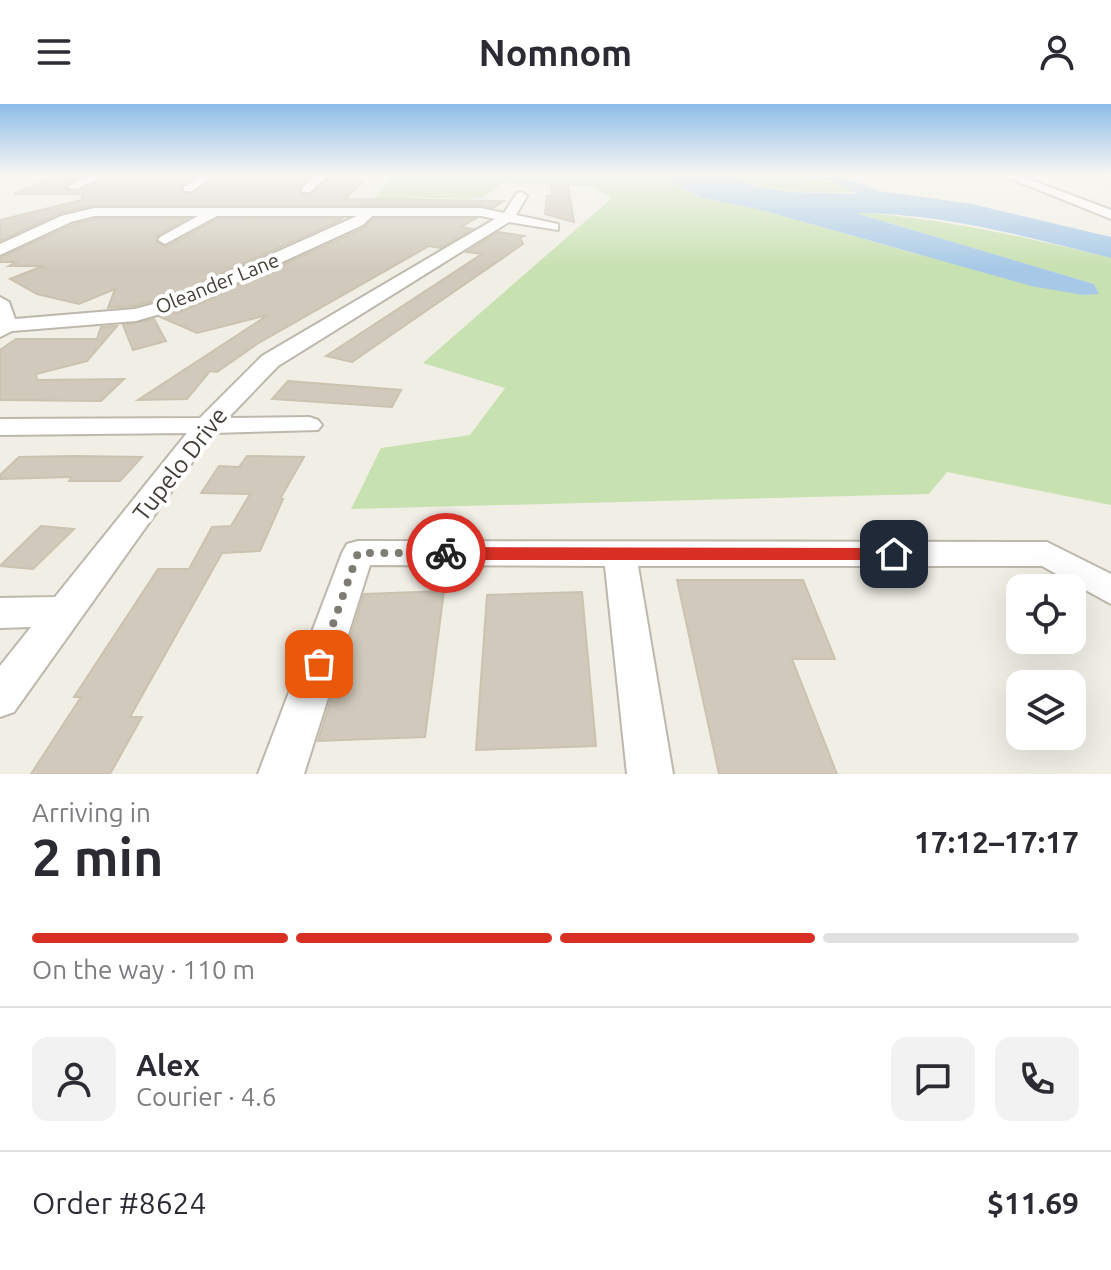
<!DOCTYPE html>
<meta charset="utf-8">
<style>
:root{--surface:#fff;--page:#f2f2f3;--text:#2b2b33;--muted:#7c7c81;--line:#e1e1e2;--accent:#d93025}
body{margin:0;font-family:Ubuntu,sans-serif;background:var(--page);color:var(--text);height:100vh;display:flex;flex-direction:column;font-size:30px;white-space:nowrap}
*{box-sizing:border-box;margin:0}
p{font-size:26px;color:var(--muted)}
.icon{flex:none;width:44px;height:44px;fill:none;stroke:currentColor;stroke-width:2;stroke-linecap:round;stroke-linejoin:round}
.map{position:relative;height:670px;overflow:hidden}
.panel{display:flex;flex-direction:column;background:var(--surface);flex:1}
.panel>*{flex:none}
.fabs{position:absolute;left:1006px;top:470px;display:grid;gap:16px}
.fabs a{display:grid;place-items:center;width:80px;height:80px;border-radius:16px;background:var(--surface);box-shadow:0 8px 32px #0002;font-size:40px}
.pin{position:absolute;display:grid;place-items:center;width:68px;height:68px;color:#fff;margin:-34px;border-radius:16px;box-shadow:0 4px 12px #0006}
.courier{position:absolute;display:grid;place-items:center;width:80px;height:80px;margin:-40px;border:6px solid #d93025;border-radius:50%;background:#fff;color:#222;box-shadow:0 2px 10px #0007}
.overview em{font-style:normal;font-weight:600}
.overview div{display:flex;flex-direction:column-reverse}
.overview{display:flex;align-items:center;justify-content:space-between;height:136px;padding:0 32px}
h1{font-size:52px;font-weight:600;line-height:60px}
.bar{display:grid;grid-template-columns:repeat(4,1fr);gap:12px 8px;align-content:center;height:96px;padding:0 32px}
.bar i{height:10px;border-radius:6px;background:var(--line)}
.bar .on{background:var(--accent)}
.bar p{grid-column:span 4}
.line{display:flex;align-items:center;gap:20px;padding:0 32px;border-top:2px solid var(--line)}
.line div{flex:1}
.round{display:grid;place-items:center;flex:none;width:84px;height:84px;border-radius:16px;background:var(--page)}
header{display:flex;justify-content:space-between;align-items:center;height:104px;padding:0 32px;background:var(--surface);font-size:36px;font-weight:600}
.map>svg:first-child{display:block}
</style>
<header><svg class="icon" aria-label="menu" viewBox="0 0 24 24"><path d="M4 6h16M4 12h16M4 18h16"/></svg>Nomnom<svg class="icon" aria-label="person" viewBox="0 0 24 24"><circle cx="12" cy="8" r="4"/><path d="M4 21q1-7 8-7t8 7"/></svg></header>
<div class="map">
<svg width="1111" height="670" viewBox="0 0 1111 670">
<rect width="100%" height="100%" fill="#f0eee5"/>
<path fill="#c8e1b1" d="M395,70H667L679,83L703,94L765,107L913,149L1083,191L1098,189L1094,180L853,108C941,114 1025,133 1111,154V401L947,368L929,390L351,405L381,344L470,331L505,284L423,259L612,94L592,83L502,79L482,94L374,95Z
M738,70L827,77L853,88C825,89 755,91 738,70Z"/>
<path fill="#a7c9e7" d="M667,70H731L753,82L789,88L858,90L829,76L777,70L839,72L879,87L972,100L1111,133V154C1028,133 942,109 856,109L1094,180L1099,190L1083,191L1031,182L765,107L703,94L679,83Z"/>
<path fill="#d1cabc" stroke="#cbc2b0" stroke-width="2" d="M61,70H86L64,82L66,86L76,88L111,70H198L182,80L181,87L184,90L194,89L220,70H312L300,82L302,91L312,90L332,70H360L352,78H362L345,95L504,97L493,104L481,101H94L60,109L0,137V116L82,96V90H14Z
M551,81H568L574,118L545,110L547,92H552Z
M94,115H186L158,131L157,139L166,143L218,115H343L171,192L134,202L108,204L115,185L79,200L37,190L10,175L43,162H9L16,158H0V154L72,121Z
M373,115H475L461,123L473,125L440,144L429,142L257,240L217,268L210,267L187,295L138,296L268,211L197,229L160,213L185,206L364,124Z
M498,128L524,132L520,134L523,140L352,258L326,252L482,150L467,148Z
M154,215L166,237L133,246L123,221Z
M117,222L87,257L36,270L37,276L124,275L101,297L0,296V246L16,235H97L101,223Z
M288,277L401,286L392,303L272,295Z
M74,352L142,353L120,377H69L72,373L0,375V371L19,353Z
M247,352L304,353L280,395H283L260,447L222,449L130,613H142L110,670H31L81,593H74L158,465H189L212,423L231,422L250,390L201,389L219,362L239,363Z
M41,422L74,425L33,465L0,462Z
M677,476H803L835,555H792L837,670H719Z
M444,487L425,633L318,637L364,490Z
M582,488L596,642L476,646L487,491Z"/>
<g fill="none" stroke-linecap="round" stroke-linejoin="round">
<g stroke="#beb8ac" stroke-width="4">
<path id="street" d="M93,70H108L77,85L67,83Z
M204,70H217L192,87H184V83Z
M317,70H329L310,88H302V84Z
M999,70H1015L1111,106V115Z
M521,88L527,92L516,111L558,120V126L509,118L278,262L228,314L309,313L318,316L322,321L318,326L213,329L14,608L0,613V562L31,523L0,524V494L55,493L187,329L0,331V315L200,314L262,252L495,115L481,112H372L363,121L184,203L136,217L12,227L0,233V193L9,198L15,215L135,205L172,195L357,112H217L165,140L158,136L160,133L198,112H94L71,118L0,151V140L61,112L94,104H481L504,109L517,89Z
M358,437L1047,438L1111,470V500L1042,462H638L673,670H627L605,462L370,461L304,670H258L342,449L347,440Z"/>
</g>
<use href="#street" fill="#fff" fill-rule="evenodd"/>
</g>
<linearGradient id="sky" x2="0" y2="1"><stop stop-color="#8ebce8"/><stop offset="0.43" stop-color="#f8f7f3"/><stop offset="1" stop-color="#f8f7f3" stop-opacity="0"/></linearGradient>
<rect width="1111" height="164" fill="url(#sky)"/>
<path fill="#d93025" d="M446,443L894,444L903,450L894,456H446L438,449Z"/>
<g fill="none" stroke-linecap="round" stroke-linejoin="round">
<path stroke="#7f7c73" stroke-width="8" stroke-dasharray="0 14.4" d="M319,560L358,449H446"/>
</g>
<g text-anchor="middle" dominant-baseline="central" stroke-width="8" stroke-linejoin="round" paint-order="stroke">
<g font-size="20" fill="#423e35" stroke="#fff">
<text transform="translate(217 179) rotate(-22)">Oleander Lane</text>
</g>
<g font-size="24" fill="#423e35" stroke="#fff">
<text transform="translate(180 360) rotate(-52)">Tupelo Drive</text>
</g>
</g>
</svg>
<div class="fabs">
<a><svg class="icon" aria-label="locate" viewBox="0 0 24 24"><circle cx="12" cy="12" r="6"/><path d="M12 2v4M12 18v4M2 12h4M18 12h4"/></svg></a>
<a><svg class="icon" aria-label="layers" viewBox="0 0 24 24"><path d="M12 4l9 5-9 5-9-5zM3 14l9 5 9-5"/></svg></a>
</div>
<div class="pin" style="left:319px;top:560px;background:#ea580c"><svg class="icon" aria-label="bag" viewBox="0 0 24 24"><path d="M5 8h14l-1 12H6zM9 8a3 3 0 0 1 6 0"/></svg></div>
<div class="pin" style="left:894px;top:450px;background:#1f2937"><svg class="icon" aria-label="home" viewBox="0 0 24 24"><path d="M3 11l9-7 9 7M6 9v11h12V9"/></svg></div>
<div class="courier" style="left:446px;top:449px"><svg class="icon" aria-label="bike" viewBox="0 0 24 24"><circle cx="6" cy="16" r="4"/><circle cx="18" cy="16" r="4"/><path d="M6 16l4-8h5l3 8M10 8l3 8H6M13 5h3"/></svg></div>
</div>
<section class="panel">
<div class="overview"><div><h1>2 min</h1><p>Arriving in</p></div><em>17:12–17:17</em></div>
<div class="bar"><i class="on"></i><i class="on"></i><i class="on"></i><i></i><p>On the way · 110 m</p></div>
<div class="line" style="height:144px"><a class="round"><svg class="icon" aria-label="person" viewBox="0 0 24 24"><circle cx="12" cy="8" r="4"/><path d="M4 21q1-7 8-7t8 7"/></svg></a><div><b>Alex</b><p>Courier · 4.6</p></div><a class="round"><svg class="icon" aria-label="chat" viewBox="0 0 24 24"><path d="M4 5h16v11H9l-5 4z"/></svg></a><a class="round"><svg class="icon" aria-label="phone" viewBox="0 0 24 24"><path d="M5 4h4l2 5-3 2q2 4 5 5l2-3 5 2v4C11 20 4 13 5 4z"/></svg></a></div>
<div class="line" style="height:104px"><div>Order #8624</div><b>$11.69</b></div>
</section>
